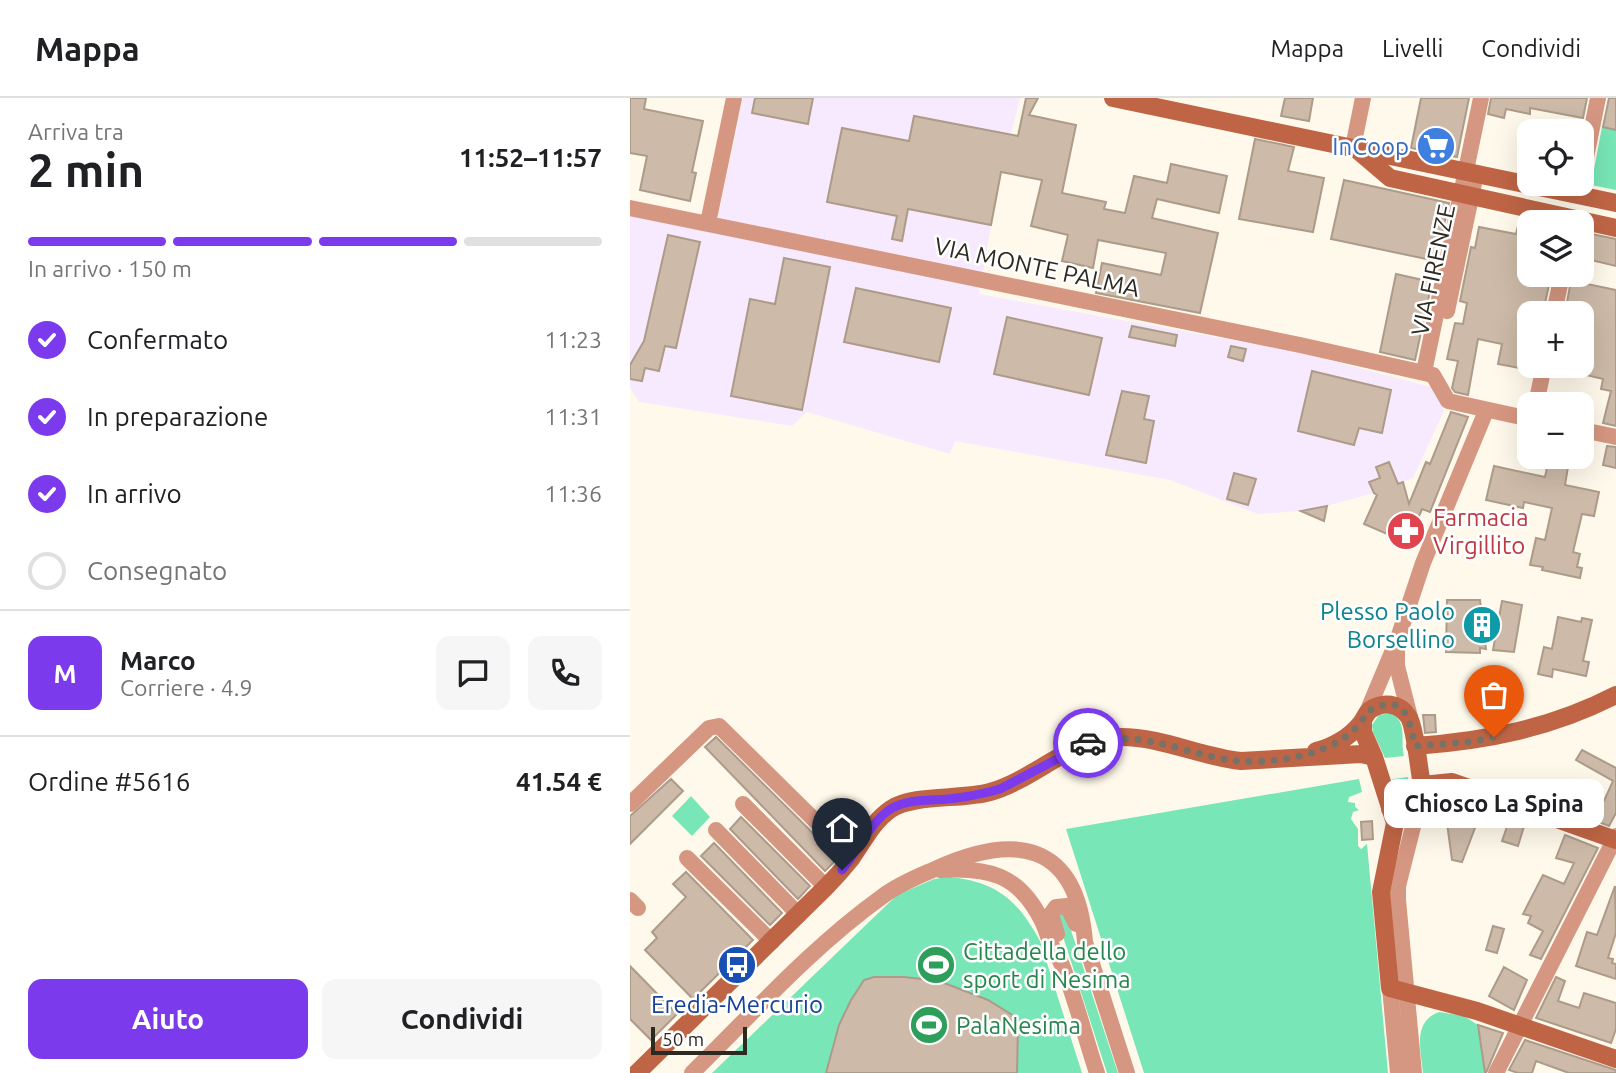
<!DOCTYPE html>
<html lang="it">
<meta charset="utf-8">
<style>
:root{--surface:#fff;--page:#f6f6f6;--text:#202124;--muted:#757577;--line:#e0e0e0;--accent:#7c3aed}
body{margin:0;font-family:Ubuntu,sans-serif;background:var(--page);color:var(--text);height:100vh;display:flex;flex-direction:column;font-size:26px;white-space:nowrap}
*{box-sizing:border-box;margin:0}
p{font-size:23px;color:var(--muted)}
.icon{flex:none;width:38px;height:38px;fill:none;stroke:currentColor;stroke-width:2;stroke-linecap:round;stroke-linejoin:round}
.map{position:relative;flex:1;overflow:hidden}
.side{display:flex;flex-direction:column;background:var(--surface);width:630px}
.side>*{flex:none}
.tools{position:absolute;left:887px;top:21px;display:grid;gap:14px}
.tools a{display:grid;place-items:center;width:77px;height:77px;border-radius:14px;background:var(--surface);box-shadow:0 7px 28px #0002;font-size:35px}
.scale{position:absolute;left:21px;bottom:18px;width:96px;box-sizing:border-box;padding-left:7px;border:4px solid #2d2a21;border-top:0;font-size:19px;line-height:24px;white-space:nowrap;color:#2d2a21;-webkit-text-stroke:5px #fff;paint-order:stroke}
.pin{position:absolute;display:grid;place-items:center;width:60px;height:60px;color:#fff;margin:-72px -30px;border-radius:50% 50% 50% 0;rotate:-45deg;box-shadow:0 0 7px #0007}
.pin .icon{rotate:45deg}
.courier{position:absolute;display:grid;place-items:center;width:70px;height:70px;margin:-35px;border:5px solid #7c3aed;border-radius:50%;background:#fff;color:#222;box-shadow:0 2px 9px #0007}
.bubble{position:absolute;height:49px;border-radius:14px;background:var(--surface);box-shadow:0 7px 28px #0002;font-size:23px;font-weight:600;line-height:49px;text-align:center}
.overview em{font-style:normal;font-weight:600}
.overview div{display:flex;flex-direction:column-reverse}
.overview{display:flex;align-items:center;justify-content:space-between;height:119px;padding:0 28px}
h1{font-size:46px;font-weight:600;line-height:52px}
.bar{display:grid;grid-template-columns:repeat(4,1fr);gap:10px 7px;align-content:center;height:84px;padding:0 28px}
.bar i{height:9px;border-radius:5px;background:var(--line)}
.bar .on{background:var(--accent)}
.bar p{grid-column:span 4}
.line{display:flex;align-items:center;gap:18px;padding:0 28px;border-top:2px solid var(--line)}
.line div{flex:1}
.round{display:grid;place-items:center;flex:none;width:74px;height:74px;border-radius:14px;background:var(--page)}
ol{padding:0 28px;list-style:none}
li{display:flex;align-items:center;gap:21px;height:77px}
li p{margin-inline-start:auto}
li .icon{padding:7px;border-radius:50%;background:var(--accent);color:#fff;stroke-width:4}
li:last-child{color:var(--muted)}
li i{width:38px;height:38px;border:4px solid var(--line);border-radius:50%}
.button{display:flex;gap:14px;margin-top:auto;padding:14px 28px}
.button a{flex:1;height:80px;border-radius:14px;background:var(--accent);color:#fff;font-size:28px;font-weight:600;line-height:80px;text-align:center}
.button a+a{background:var(--page);color:var(--text)}
header{display:flex;align-items:center;gap:42px;box-sizing:border-box;height:98px;padding:0 35px;background:var(--surface);border-bottom:2px solid var(--line)}
header strong{font-size:33px}
nav{display:flex;gap:38px;margin-inline-start:auto;font-size:24px}
main{display:flex;flex:1;min-height:0}
.map>svg:first-child{display:block}
</style>
<header>
<strong>Mappa</strong>
<nav><a>Mappa</a><a>Livelli</a><a>Condividi</a></nav>
</header>
<main>
<section class="side">
<div class="overview"><div><h1>2 min</h1><p>Arriva tra</p></div><em>11:52–11:57</em></div>
<div class="bar"><i class="on"></i><i class="on"></i><i class="on"></i><i></i><p>In arrivo · 150 m</p></div>
<ol>
<li><svg class="icon" aria-label="check" viewBox="0 0 24 24"><path d="M5 12l5 5 9-10"/></svg>Confermato<p>11:23</p></li>
<li><svg class="icon" aria-label="check" viewBox="0 0 24 24"><path d="M5 12l5 5 9-10"/></svg>In preparazione<p>11:31</p></li>
<li><svg class="icon" aria-label="check" viewBox="0 0 24 24"><path d="M5 12l5 5 9-10"/></svg>In arrivo<p>11:36</p></li>
<li><i></i>Consegnato</li>
</ol>
<div class="line" style="height:126px"><b class="round" style="background:var(--accent);color:#fff">M</b><div><b>Marco</b><p>Corriere · 4.9</p></div><a class="round"><svg class="icon" aria-label="chat" viewBox="0 0 24 24"><path d="M4 5h16v11H9l-5 4z"/></svg></a><a class="round"><svg class="icon" aria-label="phone" viewBox="0 0 24 24"><path d="M5 4h4l2 5-3 2q2 4 5 5l2-3 5 2v4C11 20 4 13 5 4z"/></svg></a></div>
<div class="line" style="height:91px"><div>Ordine #5616</div><b>41.54 €</b></div>
<div class="button"><a>Aiuto</a><a>Condividi</a></div>
</section>
<div class="map">
<svg width="986" height="975" viewBox="0 0 986 975">
<rect width="100%" height="100%" fill="#fff9eb"/>
<path fill="#f7eafe" d="M113,0H390L369,83L349,196L668,254L805,290L814,313L783,380L744,395L697,408L671,413L628,416L540,382L325,343L320,356L177,314L162,328L9,304L0,290V116L85,134Z"/>
<path fill="#78e6b7" d="M972,29L986,32V92L961,87Z
M761,615C778,624 770,642 774,658L755,660L743,634L742,627L749,617Z
M778,679L780,696L775,701L764,700L761,684L763,681Z
M729,681L732,694L719,699L718,704L725,705V709L729,712L723,714L721,721L728,731V748L731,751L737,746L758,975H514L436,731Z
M61,698L80,719L62,738L42,718Z
M318,779C366,783 388,802 410,843L452,975H82L267,797L304,781Z
M435,814L488,975H477L426,817Z
M809,914L834,918L848,927L857,975H793C791,952 782,924 809,914Z"/>
<path fill="#cdbaa8" stroke="#ad9b8a" stroke-width="2" d="M0,0H16L14,11L73,23L62,74L66,75L60,103L10,92L17,58L0,55Z
M125,0H183L178,26L122,15Z
M396,0H408L399,17L446,27L432,95L476,104L474,111L495,115L504,78L537,85L541,66L597,78L589,115L527,101L522,120L588,135L570,215L466,195L472,165L531,177L536,155L468,142L463,170L432,163L438,137L401,128L412,82L371,74L361,127L278,111L272,143L262,141L267,118L197,104L212,30L279,43L284,18L388,38Z
M655,0H683L679,23L651,18Z
M791,0H839L827,59L781,50Z
M861,0H957L953,20L900,10V16L876,11L874,20L858,16Z
M979,0H986V32L973,29Z
M625,41L664,49L658,73L694,80L683,134L609,121Z
M714,82L819,105L806,163L701,141Z
M890,120L900,123V177H921L913,215H900V272L868,266L872,246L848,241L838,297L825,294L822,290L828,263L817,261L825,225L833,226L837,205L830,203L841,149L845,150L849,129L886,136Z
M952,134L986,141V168L957,161L959,156L952,154Z
M38,137L70,144L46,250L35,248L29,273L15,270L12,283L0,281V267L14,243Z
M154,160L200,169L172,312L101,298L120,201L145,206Z
M766,176L802,184L785,262L750,254Z
M942,177H959L957,186L986,192V328L973,325L981,293L971,291L973,281L952,276V215H935Z
M226,190L321,210L309,264L214,244Z
M377,219L472,240L459,297L364,276Z
M502,228L547,237L545,248L499,239Z
M601,248L616,251L613,263L598,259Z
M682,273L761,292L752,335L729,330L724,347L668,333Z
M492,293L519,298L514,321L524,323L516,365L476,357Z
M821,314L838,319L800,414L792,411L778,445L734,426L747,397L744,395L739,384L750,380L746,369L759,364L768,386L773,384L779,406L796,364L800,366Z
M977,348L986,349V370L973,367Z
M918,365L938,369L935,387L969,394L964,418L952,416L943,454L950,456L947,469L952,470L950,480L912,472L913,469L900,467L906,440L915,442L922,410L894,404L893,410L856,402L864,368L915,379Z
M604,375L626,381L618,407L597,401Z
M697,408L694,423L671,413Z
M817,502H850L856,551L850,550V555L816,554Z
M872,503L892,507L884,554L863,552Z
M928,519L951,524L952,520L962,522L953,563L959,564L956,578L923,571L922,579L908,576L914,549L922,551Z
M793,617H805L806,634L795,635Z
M86,639L208,760L195,773L75,649Z
M952,652L986,670V715L979,728L937,712L948,693L974,703L983,683L946,662Z
M41,681L53,693L0,746V718Z
M813,696L853,709L832,764L822,762Z
M111,719L180,788L168,801L100,731Z
M880,720L895,725L888,748L872,743Z
M742,723L743,741L732,742L731,724Z
M935,737L968,750L911,861L900,857L913,833L898,825L901,818L893,816L913,777L934,786L944,765L926,760Z
M84,745L152,815L140,827L71,758Z
M56,774L123,842L63,901L15,852L27,840L22,834L56,799L43,786Z
M985,788L986,835L978,860L983,861L982,865L986,866V881L946,868L957,834L967,837Z
M863,828L874,831L867,855L856,852Z
M0,868L47,916L21,942L0,921Z
M874,869L897,882L884,912L859,898Z
M244,879H274L309,883L358,902L382,917L388,927L387,975H196L209,927L221,902L234,882Z
M926,879L935,883L928,903L949,910L954,895L986,905V931L981,945L906,920Z
M848,927L873,935L856,975H855Z
M895,942L986,972V975H939L906,963L902,975H888L879,972Z"/>
<g fill="none" stroke-linecap="round" stroke-linejoin="round">
<path stroke="#d69782" stroke-width="16" d="M723,49L733,0
M952,79L968,0
M0,110L670,247L803,277
M78,125L104,0
M817,213L846,76
M924,215L932,177
M794,274L851,0
M803,277L818,303L900,321
M906,306L914,268
M952,332L986,339
M767,550V568L780,619
M737,614L768,540L793,465L856,313
M0,706L79,630L89,628L222,759
M113,706L196,789
M86,732L169,817
M57,760L142,844
M310,772C358,769 389,776 412,823C416,831 418,840 422,848C425,855 429,860 432,867C446,902 455,939 467,975
M0,802L8,810
M427,836L421,816L426,809L437,808L446,826
M760,890L768,975
M62,975C123,915 183,848 253,798C269,786 287,779 305,771C385,734 447,744 455,844L497,975
M784,975L768,802V788L789,705
M866,975L986,738"/>
<path stroke="#bf6546" stroke-width="18" d="M483,0L986,105
M726,51L760,80L986,130
M733,623V634L744,659L765,725L751,794L760,890L847,913L986,961
M785,648C856,643 922,630 986,597
M686,653C703,649 720,639 731,625C735,620 736,615 740,612C753,603 769,605 778,618C785,627 789,673 792,687C791,709 782,717 760,711
M792,687L822,684L986,742
M7,975L196,789C205,780 213,771 221,761C233,744 243,723 261,711C283,696 332,702 360,694C406,681 440,640 491,639C532,639 571,659 611,663L731,656L744,659"/>
</g>
<g fill="none" stroke-linecap="round" stroke-linejoin="round">
<path stroke="#767268" stroke-width="7" stroke-dasharray="0 12.6" d="M458,645C512,632 543,652 594,661C637,669 717,658 737,614C774,593 779,618 785,648L839,644L864,639"/>
<path stroke="#7c3aed" stroke-width="9" d="M212,772C226,754 237,731 254,716C274,698 303,704 327,700C341,698 356,695 370,691L458,645"/>
</g>
<defs>
<g id="supermarket-disc" transform="scale(2.0125)"><circle r="9.5" fill="#3f7fe0" stroke="#fff"/><path d="M-6-5.5h2.5l.6 2H6L4.5 2H-2.5L-4.4-4H-6ZM-1.5 3.2a1.3 1.3 0 1 0 .1 0ZM3 3.2a1.3 1.3 0 1 0 .1 0Z" fill="#fff"/></g>
<g id="pharmacy-disc" transform="scale(2.0125)"><circle r="9.5" fill="#e0444e" stroke="#fff"/><path d="M-2-6h4v4h4v4h-4v4h-4v-4h-4v-4h4Z" fill="#fff"/></g>
<g id="building-disc" transform="scale(2.0125)"><circle r="9.5" fill="#0f9aa8" stroke="#fff"/><path d="M-4-6H4V6H1V3H-1V6H-4ZM-2.5-4.3h1.7v1.8h-1.7ZM.8-4.3h1.7v1.8H.8ZM-2.5-1h1.7V.8h-1.7ZM.8-1h1.7V.8H.8Z" fill="#fff"/></g>
<g id="bus-disc" transform="scale(2.0125)"><circle r="9.5" fill="#1a4fb4" stroke="#fff"/><path d="M-5-6H5V4H4V6H2V4H-2V6H-4V4H-5ZM-3.5-4V0h7V-4ZM-3.5 1.2v1.5H-2V1.2ZM2 1.2v1.5H3.5V1.2Z" fill="#fff"/></g>
<g id="stadium-disc" transform="scale(2.0125)"><circle r="9.5" fill="#2e9e5b" stroke="#fff"/><path d="M0-5a6.5 5 0 1 0 0 10a6.5 5 0 1 0 0-10ZM-3.5-1.8h7v3.6h-7Z" fill="#fff"/></g>
</defs>
<g fill-rule="evenodd">
<use href="#supermarket-disc" x="806" y="48"/>
<use href="#pharmacy-disc" x="776" y="433"/>
<use href="#building-disc" x="852" y="527"/>
<use href="#bus-disc" x="107" y="867"/>
<use href="#stadium-disc" x="306" y="867"/>
<use href="#stadium-disc" x="299" y="927"/>
</g>
<g text-anchor="middle" dominant-baseline="central" stroke-width="5" stroke-linejoin="round" paint-order="stroke">
<g font-size="24" fill="#366cbe" stroke="#fff" text-anchor="end">
<text x="779" y="48">InCoop</text>
</g>
<g font-size="24" fill="#2d2a21" stroke="#fff">
<text transform="translate(407 169) rotate(12)">VIA MONTE PALMA</text>
<text transform="translate(803 172) rotate(-78)">VIA FIRENZE</text>
</g>
<g font-size="24" fill="#be3a42" stroke="#fff" text-anchor="start">
<text x="803" y="419">Farmacia<tspan x="803" dy="28">Virgillito</tspan></text>
</g>
<g font-size="24" fill="#0d838f" stroke="#fff" text-anchor="end">
<text x="825" y="513">Plesso Paolo<tspan x="825" dy="28">Borsellino</tspan></text>
</g>
<g font-size="24" fill="#27864d" stroke="#fff" text-anchor="start">
<text x="333" y="853">Cittadella dello<tspan x="333" dy="28">sport di Nesima</tspan></text>
<text x="326" y="927">PalaNesima</text>
</g>
<g font-size="24" fill="#164399" stroke="#fff">
<text x="107" y="906">Eredia-Mercurio</text>
</g>
</g>
</svg>
<div class="tools">
<a><svg class="icon" aria-label="locate" viewBox="0 0 24 24"><circle cx="12" cy="12" r="6"/><path d="M12 2v4M12 18v4M2 12h4M18 12h4"/></svg></a>
<a><svg class="icon" aria-label="layers" viewBox="0 0 24 24"><path d="M12 4l9 5-9 5-9-5zM3 14l9 5 9-5"/></svg></a>
<a>+</a>
<a>−</a>
</div>
<div class="scale">50 m</div>
<div class="pin" style="left:864px;top:639px;background:#ea580c"><svg class="icon" aria-label="bag" viewBox="0 0 24 24"><path d="M5 8h14l-1 12H6zM9 8a3 3 0 0 1 6 0"/></svg></div>
<div class="pin" style="left:212px;top:772px;background:#1f2937"><svg class="icon" aria-label="home" viewBox="0 0 24 24"><path d="M3 11l9-7 9 7M6 9v11h12V9"/></svg></div>
<div class="courier" style="left:458px;top:645px"><svg class="icon" aria-label="car" viewBox="0 0 24 24"><path d="M5 17H2v-5l4-1 3-4h7l3 4 3 1v5h-3M9 17h6M6 11h13"/><circle cx="7" cy="17" r="2"/><circle cx="17" cy="17" r="2"/></svg></div>
<div class="bubble" style="left:754px;top:681px;width:220px">Chiosco La Spina</div>
</div>
</main>
